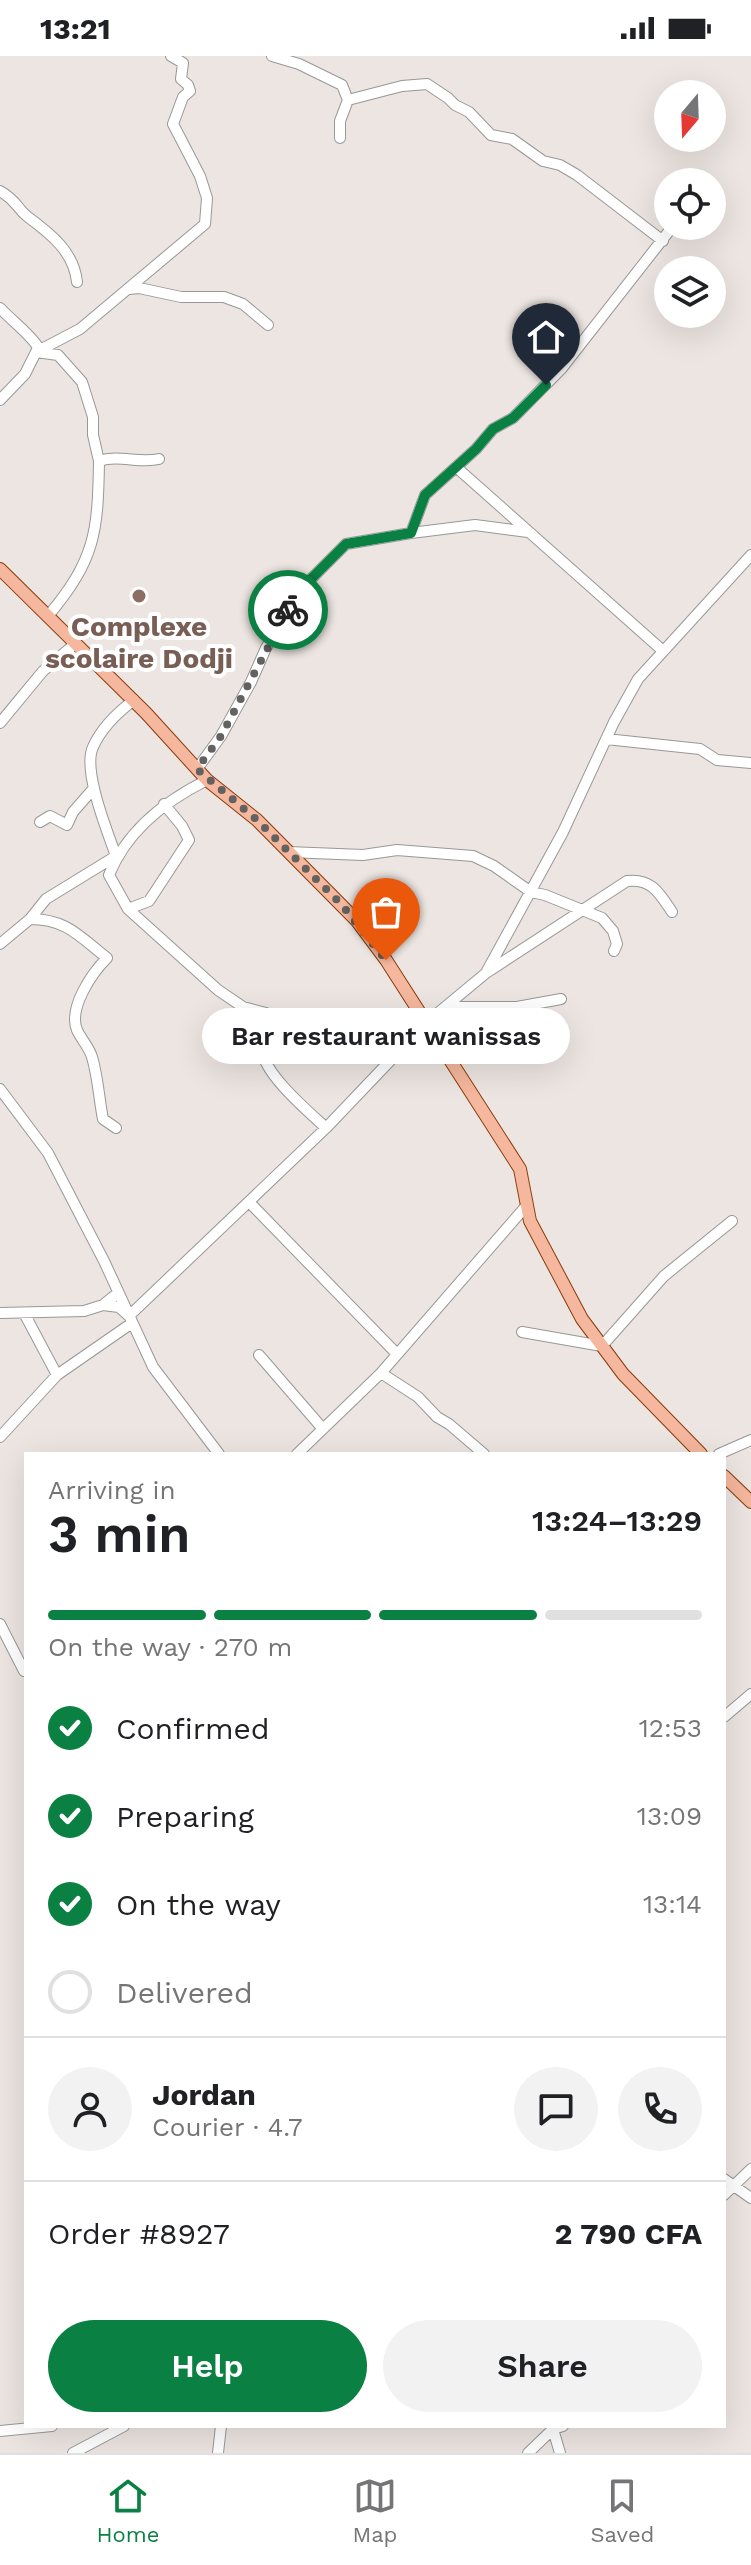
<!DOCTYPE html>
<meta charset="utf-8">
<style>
:root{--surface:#fff;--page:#f2f2f2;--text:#202124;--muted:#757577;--line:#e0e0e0;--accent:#0b8043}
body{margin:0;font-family:"Work Sans",sans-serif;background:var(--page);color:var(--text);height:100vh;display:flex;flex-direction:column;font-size:30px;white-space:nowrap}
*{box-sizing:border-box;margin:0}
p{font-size:26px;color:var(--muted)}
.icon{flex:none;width:44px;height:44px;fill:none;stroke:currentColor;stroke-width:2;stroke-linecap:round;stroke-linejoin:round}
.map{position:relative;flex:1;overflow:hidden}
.panel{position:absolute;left:24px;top:1396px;width:702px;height:976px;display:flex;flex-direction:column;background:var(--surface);border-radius:0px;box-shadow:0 8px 32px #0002}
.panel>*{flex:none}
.needle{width:52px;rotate:199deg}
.fabs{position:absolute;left:654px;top:24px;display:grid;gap:16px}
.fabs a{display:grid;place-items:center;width:72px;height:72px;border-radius:50%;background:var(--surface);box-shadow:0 8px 32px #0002;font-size:40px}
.pin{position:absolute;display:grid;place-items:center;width:68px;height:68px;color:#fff;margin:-82px -34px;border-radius:50% 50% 50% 0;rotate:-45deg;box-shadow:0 0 8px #0007}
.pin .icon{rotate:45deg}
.courier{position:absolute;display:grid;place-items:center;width:80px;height:80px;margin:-40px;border:6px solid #0b8043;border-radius:50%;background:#fff;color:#222;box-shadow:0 2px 10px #0007}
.bubble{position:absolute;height:56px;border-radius:28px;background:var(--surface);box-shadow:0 8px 32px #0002;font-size:26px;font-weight:600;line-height:56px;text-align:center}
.summary em{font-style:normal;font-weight:600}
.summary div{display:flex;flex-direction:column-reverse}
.summary{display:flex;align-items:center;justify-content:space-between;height:136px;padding:0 24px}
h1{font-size:52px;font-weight:600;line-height:60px}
.bar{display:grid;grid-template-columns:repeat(4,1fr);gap:12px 8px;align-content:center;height:96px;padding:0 24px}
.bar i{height:10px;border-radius:6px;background:var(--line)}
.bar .current{background:var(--accent)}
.bar p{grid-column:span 4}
.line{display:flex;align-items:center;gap:20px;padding:0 24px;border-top:2px solid var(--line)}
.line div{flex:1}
.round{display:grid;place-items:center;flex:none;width:84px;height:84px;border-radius:42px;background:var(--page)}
ol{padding:0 24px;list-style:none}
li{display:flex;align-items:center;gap:24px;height:88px}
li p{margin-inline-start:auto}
li .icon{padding:8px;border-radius:50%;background:var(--accent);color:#fff;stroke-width:4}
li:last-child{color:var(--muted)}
li i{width:44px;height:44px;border:4px solid var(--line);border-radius:50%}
.cta{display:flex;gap:16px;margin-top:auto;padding:16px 24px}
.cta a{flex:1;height:92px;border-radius:48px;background:var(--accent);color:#fff;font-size:32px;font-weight:600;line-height:92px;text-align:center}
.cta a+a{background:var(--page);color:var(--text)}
.status{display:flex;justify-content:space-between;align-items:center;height:56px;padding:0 40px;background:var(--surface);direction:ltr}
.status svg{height:22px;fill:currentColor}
.tabs{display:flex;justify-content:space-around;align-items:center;height:112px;border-top:2px solid var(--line);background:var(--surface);font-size:22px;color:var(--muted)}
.tabs a{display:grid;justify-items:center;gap:4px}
.tabs .current{color:var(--accent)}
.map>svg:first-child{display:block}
</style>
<div class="status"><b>13:21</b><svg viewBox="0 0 49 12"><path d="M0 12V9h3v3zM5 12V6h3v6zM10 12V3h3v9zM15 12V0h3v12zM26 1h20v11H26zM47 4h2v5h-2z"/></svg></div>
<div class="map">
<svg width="751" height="2397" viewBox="0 0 751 2397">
<rect width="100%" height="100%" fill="#ece5e1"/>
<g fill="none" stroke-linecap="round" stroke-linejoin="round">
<g stroke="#989898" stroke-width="12">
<path id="minor" d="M272,0L299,8L342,29L348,44
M340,82V65L348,44L402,30L427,28L448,42L455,49L469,56L491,79L512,83L543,105L560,109L577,119L663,185
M0,135C18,145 16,152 28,161C51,178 74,196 77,226
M129,233L139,232L181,241H224L243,248L268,269
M0,252C11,264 30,278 38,291L36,296L58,299L82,326L93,361V379L99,405
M0,344L25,318L36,296L80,273L205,168L207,142L200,120L173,68L183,41L190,35L188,29L181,23L183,7L171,0
M456,411L662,594
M411,477L475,469L528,476
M48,560C95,504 98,477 99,405C119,398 139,408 159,403
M0,667L43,615L76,587
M606,683L700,693L717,704L751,707
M197,713L221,680L251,626L266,592L300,534L346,488L411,477L425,439L476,393L493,373L513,362L562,312L673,170
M207,724C165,745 127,774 109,819L128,853L218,934L243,951L266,957C266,969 260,982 262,995C266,1020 308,1055 326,1072
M40,766L50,760L67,769L73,756L94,732
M288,796L363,799L397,794L473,800L494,810L531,836L545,839L602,862L613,875L617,888L614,895
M116,800C108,777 82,714 93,691C101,673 118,656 134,644
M128,853L149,845L189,784L182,770L164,748
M30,863C67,863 80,881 107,902C92,917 68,952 77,974C81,983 89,991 92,1001C98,1021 99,1043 103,1063L116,1072
M0,888L30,863L46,843L116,800
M487,915L563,776L614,666L638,623L751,499
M445,951H517L561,943
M0,1033L48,1097L104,1205L153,1311L219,1398
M250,1147L397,1298
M103,1249L119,1251L129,1260L326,1072L427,966L486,917L627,825C652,822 660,838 672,856
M0,1257L84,1255L103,1249L118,1237
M24,1257L57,1319
M522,1276L602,1290L664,1220L732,1165
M259,1299L323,1373
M381,1317L418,1341L437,1361L449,1368L484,1398
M0,1381L57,1319L132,1267
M297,1398L381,1317L527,1149
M719,1398L751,1384
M0,1568L24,1615
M724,1661L751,1638
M724,2123L751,2142
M724,2139L751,2113
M552,2370L560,2397
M0,2375L52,2370
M73,2397L124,2370
M218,2397L221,2370
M528,2397L553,2373L563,2370"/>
</g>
<g stroke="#893b0a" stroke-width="14">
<path id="major" d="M0,513L146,657L207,724L257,764L357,865L386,904L520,1113L530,1165L582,1263L623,1318L701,1398
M724,1420L751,1446"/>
</g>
<use href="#minor" stroke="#fff" stroke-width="10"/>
<use href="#major" stroke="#f5b79d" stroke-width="12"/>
</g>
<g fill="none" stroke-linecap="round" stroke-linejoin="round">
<path stroke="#646260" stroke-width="8" stroke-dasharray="0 14.4" d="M288,554L221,680L197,713L257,764L341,848L386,904"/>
<path stroke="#0b8043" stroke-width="10" d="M288,554L300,534L346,488L411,477L425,439L476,393L493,373L513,362L546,329"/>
</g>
<circle fill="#8d6e63" stroke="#fff" stroke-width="3" cx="139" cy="540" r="8"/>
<g text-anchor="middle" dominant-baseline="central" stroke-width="8" stroke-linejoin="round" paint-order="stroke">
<g font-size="28" font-weight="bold" fill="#785e54" stroke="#fff">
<text x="139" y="570">Complexe<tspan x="139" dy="32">scolaire Dodji</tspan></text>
</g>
</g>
</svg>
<div class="fabs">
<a><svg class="needle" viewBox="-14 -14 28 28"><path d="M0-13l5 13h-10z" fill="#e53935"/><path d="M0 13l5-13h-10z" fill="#757577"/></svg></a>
<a><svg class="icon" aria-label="locate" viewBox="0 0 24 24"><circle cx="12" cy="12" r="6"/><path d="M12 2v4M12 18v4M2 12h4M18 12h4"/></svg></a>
<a><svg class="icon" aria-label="layers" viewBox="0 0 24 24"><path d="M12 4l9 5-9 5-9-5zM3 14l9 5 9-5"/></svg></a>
</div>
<div class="pin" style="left:386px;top:904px;background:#ea580c"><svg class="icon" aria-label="bag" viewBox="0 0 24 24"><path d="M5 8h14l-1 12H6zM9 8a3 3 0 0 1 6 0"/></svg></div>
<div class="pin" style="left:546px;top:329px;background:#1f2937"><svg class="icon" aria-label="home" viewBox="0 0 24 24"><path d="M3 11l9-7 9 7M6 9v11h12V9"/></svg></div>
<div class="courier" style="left:288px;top:554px"><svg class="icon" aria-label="bike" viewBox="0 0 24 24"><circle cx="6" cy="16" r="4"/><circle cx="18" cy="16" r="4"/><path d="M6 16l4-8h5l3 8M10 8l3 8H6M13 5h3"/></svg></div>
<div class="bubble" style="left:202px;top:952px;width:368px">Bar restaurant wanissas</div>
<section class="panel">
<div class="summary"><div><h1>3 min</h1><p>Arriving in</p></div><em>13:24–13:29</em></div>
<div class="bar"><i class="current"></i><i class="current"></i><i class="current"></i><i></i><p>On the way · 270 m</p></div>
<ol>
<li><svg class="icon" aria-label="check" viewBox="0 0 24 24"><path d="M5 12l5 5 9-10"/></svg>Confirmed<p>12:53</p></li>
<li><svg class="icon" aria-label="check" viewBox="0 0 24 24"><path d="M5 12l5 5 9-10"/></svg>Preparing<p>13:09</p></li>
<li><svg class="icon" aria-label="check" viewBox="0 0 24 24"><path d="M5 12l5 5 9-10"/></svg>On the way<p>13:14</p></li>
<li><i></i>Delivered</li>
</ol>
<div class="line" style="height:144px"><a class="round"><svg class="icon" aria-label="person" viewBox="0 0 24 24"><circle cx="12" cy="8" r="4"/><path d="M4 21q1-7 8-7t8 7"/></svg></a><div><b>Jordan</b><p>Courier · 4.7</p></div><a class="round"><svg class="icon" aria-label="chat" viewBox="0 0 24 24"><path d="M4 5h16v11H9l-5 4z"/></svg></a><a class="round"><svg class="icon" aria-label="phone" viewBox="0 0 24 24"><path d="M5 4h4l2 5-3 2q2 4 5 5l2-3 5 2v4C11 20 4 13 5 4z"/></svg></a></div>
<div class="line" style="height:104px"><div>Order #8927</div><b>2 790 CFA</b></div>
<div class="cta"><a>Help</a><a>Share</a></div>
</section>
</div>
<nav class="tabs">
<a class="current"><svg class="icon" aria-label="home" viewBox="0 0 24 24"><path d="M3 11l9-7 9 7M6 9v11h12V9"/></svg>Home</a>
<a><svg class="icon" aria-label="map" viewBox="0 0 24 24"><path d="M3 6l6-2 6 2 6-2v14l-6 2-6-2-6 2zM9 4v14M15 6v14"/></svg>Map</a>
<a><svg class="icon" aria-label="saved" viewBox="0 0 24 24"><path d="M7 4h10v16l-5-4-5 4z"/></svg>Saved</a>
</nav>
